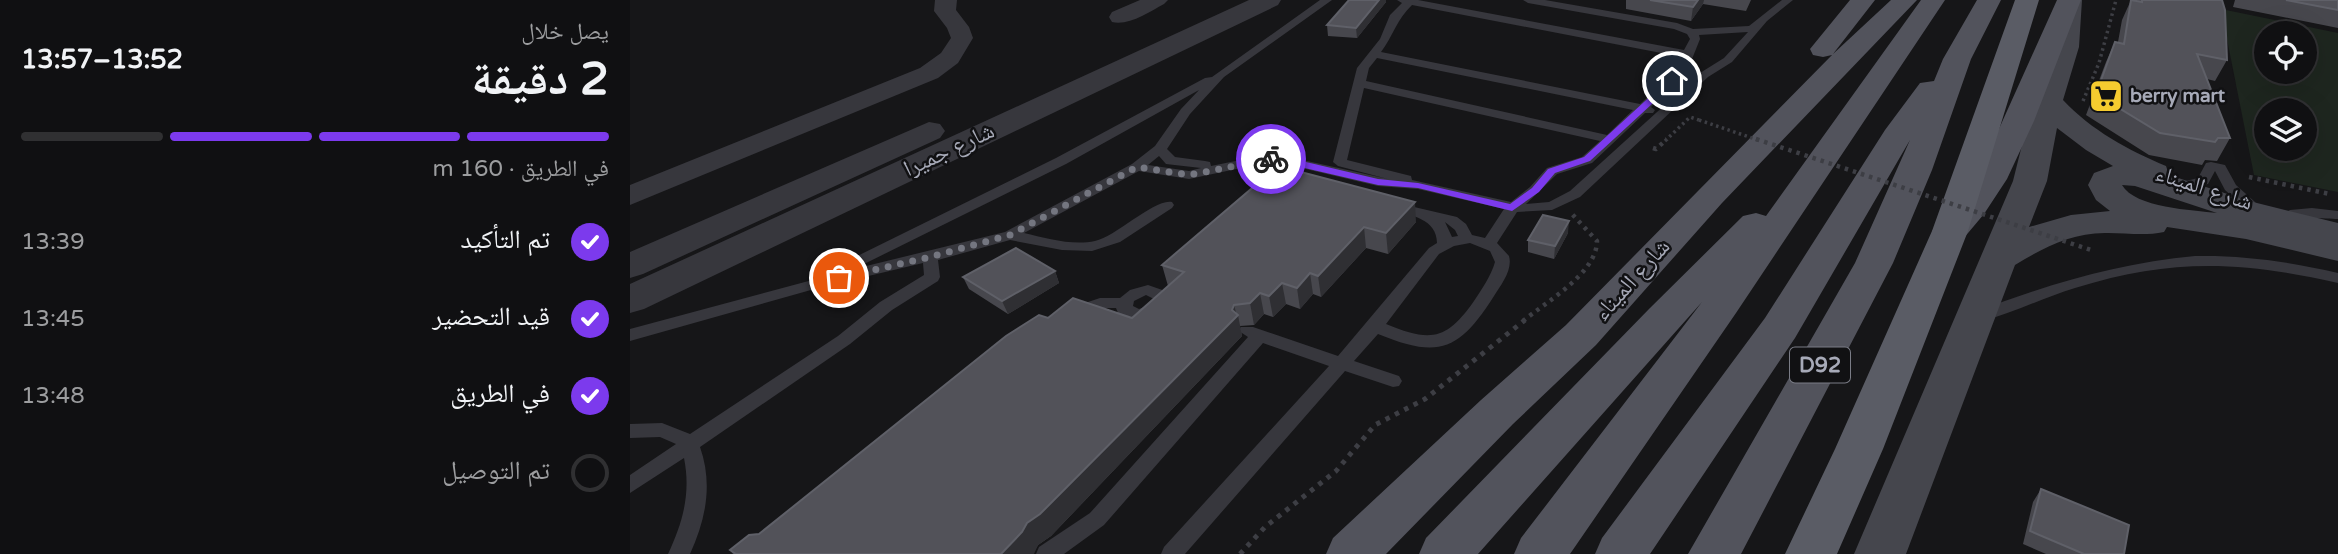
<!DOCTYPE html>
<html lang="ar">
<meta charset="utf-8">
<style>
:root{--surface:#101012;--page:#1e1e20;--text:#f1f3f6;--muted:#9c9d9f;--line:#303032;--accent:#7c3aed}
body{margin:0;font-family:"Varela Round","Noto Naskh Arabic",sans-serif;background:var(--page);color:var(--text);direction:rtl;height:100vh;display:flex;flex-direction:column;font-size:26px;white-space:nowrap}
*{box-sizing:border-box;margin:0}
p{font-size:23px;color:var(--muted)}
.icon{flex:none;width:38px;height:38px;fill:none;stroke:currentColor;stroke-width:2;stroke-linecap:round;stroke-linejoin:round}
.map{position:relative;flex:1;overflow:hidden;direction:ltr}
.panel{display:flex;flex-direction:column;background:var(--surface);width:630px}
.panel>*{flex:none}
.controls{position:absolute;left:1624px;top:21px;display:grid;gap:14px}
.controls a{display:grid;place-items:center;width:63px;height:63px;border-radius:50%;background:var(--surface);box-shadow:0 7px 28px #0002,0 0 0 2px var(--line);font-size:35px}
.pin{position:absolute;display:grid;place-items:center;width:60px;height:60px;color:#fff;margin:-30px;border:4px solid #fff;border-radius:50%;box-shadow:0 2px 7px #0007}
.courier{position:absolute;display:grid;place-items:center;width:70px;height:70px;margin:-35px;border:5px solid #7c3aed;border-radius:50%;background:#fff;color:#222;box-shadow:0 2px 9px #0007}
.head em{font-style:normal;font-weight:800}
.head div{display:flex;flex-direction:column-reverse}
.head{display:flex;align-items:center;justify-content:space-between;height:119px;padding:0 21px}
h1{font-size:46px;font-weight:800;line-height:52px}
.bar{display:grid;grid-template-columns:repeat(4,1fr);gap:10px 7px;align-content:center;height:84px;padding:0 21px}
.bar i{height:9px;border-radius:5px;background:var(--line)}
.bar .current{background:var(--accent)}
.bar p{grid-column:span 4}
ol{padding:0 21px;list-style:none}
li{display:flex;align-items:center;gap:21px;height:77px}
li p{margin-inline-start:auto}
li .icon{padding:7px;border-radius:50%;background:var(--accent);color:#fff;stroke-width:4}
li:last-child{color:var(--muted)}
li i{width:38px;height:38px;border:4px solid var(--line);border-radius:50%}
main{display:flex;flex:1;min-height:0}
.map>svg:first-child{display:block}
</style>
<main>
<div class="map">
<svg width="1708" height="554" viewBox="0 0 1708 554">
<rect width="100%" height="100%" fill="#161618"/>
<path fill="#1e261f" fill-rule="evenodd" d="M1591,9L1708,33V192L1624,175ZM1636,33H1675V72H1636ZM1636,110H1675V149H1636Z"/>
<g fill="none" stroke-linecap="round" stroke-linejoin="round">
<path stroke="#3d3e44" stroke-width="3.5" stroke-dasharray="2.5 3.5" stroke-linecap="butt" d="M1453,101L1469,63L1486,0
M1035,141L1060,117L1069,120"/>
<path stroke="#3d3e44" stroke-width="4.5" stroke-dasharray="3.5 5" stroke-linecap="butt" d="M1023,148L1026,149L1037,139
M1619,177L1700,194
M893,321C916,302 967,273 967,241L942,214"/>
<path stroke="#3d3e44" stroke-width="5" stroke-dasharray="4.5 6" stroke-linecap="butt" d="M610,554L635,527L706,471L745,425L795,399L895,320"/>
<path fill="#37373d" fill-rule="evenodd" d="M690,0H702L594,77L560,114L537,149L545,157L575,161L580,162L581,166L630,156L659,157L758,179L708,166L703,162L727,68L750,39L760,15L772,3L767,0H788L1054,50L1060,39L1057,34L1044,29L898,3L893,0H915L1047,23L1063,29L1119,26L1152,0H1163L1137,21L1102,62L1078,77L950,197L922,210L887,212L867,243L879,256C883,270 871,285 864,296C829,351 809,359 748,334L724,361L769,376L772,381L769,386L763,387L715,371L555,554H531L534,547L699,366L633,343L474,525L434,554H406L409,547L460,513L618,337L609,331L611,327H623L708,356L799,248L807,243C807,219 781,215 762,210L760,207L762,204L767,203L827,217L836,224L842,235L855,238L874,209L788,189L748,186L659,165L630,164L559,179L509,171L394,233C416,238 442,246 465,241C487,236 525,198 542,202L544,205L542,208L490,242L462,251L432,250L380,240L308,260L310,277L308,281L262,310L220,344L70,447C83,484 76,519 60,554H38C53,522 61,493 54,458L0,493V475L46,444L30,437L0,438V424L32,423L60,434L208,336L250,302L294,275L293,263L188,288L0,341V329L201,275V269L426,158L575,78L582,77ZM782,5L1052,57L1047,70L1010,104L751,52C763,36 767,19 782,5ZM1118,32L1094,58L1070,73L940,191L919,202L896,204L927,174L962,163L1015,113H1023L1025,110L1021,107L1056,74L1070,39L1069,35ZM747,58L1003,110L977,135L736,81L739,68ZM734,88L970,141L952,157L917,168L900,187L881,202L782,180L781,176L717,160ZM569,90L551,109L525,146L502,164L375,232L224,269L436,164ZM529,156L536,164L571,168L559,171L518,165ZM815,222L825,230L828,236L822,237ZM840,243L860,251L865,262C861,276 852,289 844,301C816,341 800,342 756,324L809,254L824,246Z
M1581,162L1595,165L1606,185L1625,202L1627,205L1625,208H1615L1595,190L1585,171L1578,184L1552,188L1550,185L1552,182L1568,178L1576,163Z
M1682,208L1708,211V219C1695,218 1659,219 1653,214L1660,210Z
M1565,256C1615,255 1660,262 1708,273V283C1610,261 1542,258 1445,288C1412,298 1381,314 1349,322L1341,317L1343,313C1415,285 1488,263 1565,256Z
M518,285L538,292L540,296C536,323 508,321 488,313L486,308H472L443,318L435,313L437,309L470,298H490L500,290ZM516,295L524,299L522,304L509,309L503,306L504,301Z"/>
<path fill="#37373d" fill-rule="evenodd" d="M305,0H327L326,10L339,27L343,38L328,63L308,78L0,205V185L290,68L311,53L321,38L317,28L304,11Z
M510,0H538L534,4C519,12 499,26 482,22L479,17L482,12Z"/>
<path fill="#37373d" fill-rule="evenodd" d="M619,0H651L648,5L14,309L0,313V284Z
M299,122L310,124L315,131L310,138L13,274L0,278V252Z"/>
<path fill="#45464d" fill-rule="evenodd" d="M1428,0H1452L1449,47L1433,100C1461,130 1498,150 1536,166L1539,175L1619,201L1708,223V261L1616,239L1537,227L1534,232C1515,236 1497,233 1478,233C1443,232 1415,247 1385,265L1276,554H1224L1383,181L1403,101L1423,47ZM1427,128L1456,150L1483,166L1464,173L1458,185L1466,200L1480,211L1441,215L1399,227L1417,181ZM1492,185L1505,186L1587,213C1563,210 1505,208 1492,185Z"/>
<path fill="#52535c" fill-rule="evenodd" d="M1220,0H1245L1203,54L1261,0H1287L1092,203L966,345L883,424L756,554H696L703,538L851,400L936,325L1202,55L1193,57L1183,55L1180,49Z
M1291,0H1315L1106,313L940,554H884L891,538L1072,302L848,554H789L796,538L1019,309L1113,216L1126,213L1136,216Z
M1347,0H1371L1341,59L1302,170L1263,263L1111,554H1058L1225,263L1280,140L1165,338L1020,554H965L972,538L1135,318L1255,130L1290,83L1304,81L1313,59Z
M1427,0H1451L1404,121L1377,179L1354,214L1333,239L1320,242L1307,239L1302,231L1330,199L1359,151Z"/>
<path fill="#5a5c65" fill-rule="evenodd" d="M1385,0H1409L1338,231L1253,449L1207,554H1155L1205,449L1302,231Z"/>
<path stroke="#3d3e44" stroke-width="3.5" stroke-dasharray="2.5 3.5" stroke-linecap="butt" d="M1069,120L1131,141"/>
<path stroke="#3d3e44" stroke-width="4.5" stroke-dasharray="3.5 5" stroke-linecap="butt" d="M1126,139L1461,250"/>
</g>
<path fill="#47474d" d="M719,0H756V2L727,38L698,36L697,25Z
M996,0H1121L1116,11L1073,4L1061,21L996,9Z
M1501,0H1592L1597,60L1585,81L1577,79L1600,138L1587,161L1575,160L1572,165L1519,155L1456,115L1476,62L1485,42H1488L1492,20Z
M1605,0H1708V28L1603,7Z
M648,166L786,222L758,254L736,248L691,297L683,294L670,309L656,304L643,317L634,314L624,325L610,326L612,336L421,536L408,545L403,554H103L100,550L129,534L418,318H502L538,286L532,265Z
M938,233L924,259L898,252V240Z
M425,271L429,283L378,314L339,289L333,277Z
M1411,489L1494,554H1416L1393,544L1403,502Z"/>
<path fill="#2f2f33" d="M749,0H756V2L727,38L726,28Z
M1068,0H1074L1073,4L1061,21L1063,7Z
M785,202L786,222L758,254L756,233Z
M939,221L938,233L924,259L925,246Z
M734,227L736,248L691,297L688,276Z
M425,271L429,283L378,314L372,301Z
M680,273L683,294L670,309L667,288Z
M652,283L656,304L643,317L639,296Z
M630,293L634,314L624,325L620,303Z
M604,305L607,316L608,315L612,336L421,536L408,545L404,554H371L397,523Z"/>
<path fill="#525259" stroke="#5f6068" stroke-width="2" d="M719,0H749L726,28L697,25Z
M1020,0H1068L1063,7Z
M1501,0L1512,2V0H1592L1595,10L1597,60L1567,54L1600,138H1588L1585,142L1530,133L1466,94L1485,42L1494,44Z
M1656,0H1708V10Z
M648,166L785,202L756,233L734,227L688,276L680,273L667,288L652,283L639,296L630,293L620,303L604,305L602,310L608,315L410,514L397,523L392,532L371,554H106L100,550L119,535L129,534L376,336L409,315L418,318L443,298L502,318L554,272L532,265Z
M913,215L939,221L925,246L898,240Z
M386,248L425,271L372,301L333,277Z
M1411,489L1499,525L1494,554H1454L1400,531Z"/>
<path fill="#7c3aed" d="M1039,79L1047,81L960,161L925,173L909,192L882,211L788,188L748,185L636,159L641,157L659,158L748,179L788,183L880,204L902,188L918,169L954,157Z"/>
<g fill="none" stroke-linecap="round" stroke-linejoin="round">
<path stroke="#747680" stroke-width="7" stroke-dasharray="0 12.6" d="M209,278L300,257L380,235L507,167L559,175L641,159"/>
</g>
<defs>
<g id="supermarket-square" transform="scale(1.75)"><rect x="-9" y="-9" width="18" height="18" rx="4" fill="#f6cb2f" stroke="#111113"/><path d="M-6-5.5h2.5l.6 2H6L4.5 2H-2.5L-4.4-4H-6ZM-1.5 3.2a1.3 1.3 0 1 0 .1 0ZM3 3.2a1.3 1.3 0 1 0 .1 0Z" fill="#111"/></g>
</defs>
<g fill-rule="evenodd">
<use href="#supermarket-square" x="1476" y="96"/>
</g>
<g text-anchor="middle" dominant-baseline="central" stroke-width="5" stroke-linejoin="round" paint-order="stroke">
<g font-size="19" font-weight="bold" fill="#a7aab8" stroke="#111113" text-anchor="start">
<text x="1500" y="96">berry mart</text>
</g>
<rect fill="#111113" stroke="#7a7c86" stroke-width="2" x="1160" y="347.5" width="60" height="35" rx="5"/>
<g font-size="21" font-weight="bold" fill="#a7aab8">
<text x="1190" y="365">D92</text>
</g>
<g font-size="23" fill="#a7aab8" stroke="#111113">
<text transform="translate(319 150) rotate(-25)">شارع جميرا</text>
<text transform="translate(1574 188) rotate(18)">شارع الميناء</text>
<text transform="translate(1002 280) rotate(-48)">شارع الميناء</text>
</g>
</g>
</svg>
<div class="controls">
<a><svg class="icon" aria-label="locate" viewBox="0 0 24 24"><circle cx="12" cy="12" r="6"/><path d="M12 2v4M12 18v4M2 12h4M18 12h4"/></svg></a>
<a><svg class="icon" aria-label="layers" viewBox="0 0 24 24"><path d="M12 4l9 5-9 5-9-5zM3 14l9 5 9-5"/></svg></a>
</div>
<div class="pin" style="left:209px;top:278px;background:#ea580c"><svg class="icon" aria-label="bag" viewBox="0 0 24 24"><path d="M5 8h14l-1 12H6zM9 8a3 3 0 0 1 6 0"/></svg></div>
<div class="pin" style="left:1042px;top:81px;background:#1f2937"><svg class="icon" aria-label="home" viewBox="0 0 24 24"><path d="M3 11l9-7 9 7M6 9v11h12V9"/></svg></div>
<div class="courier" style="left:641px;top:159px"><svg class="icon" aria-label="bike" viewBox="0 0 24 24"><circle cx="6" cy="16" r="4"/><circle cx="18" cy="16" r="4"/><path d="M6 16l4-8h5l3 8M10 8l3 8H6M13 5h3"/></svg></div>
</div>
<section class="panel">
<div class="head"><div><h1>2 دقيقة</h1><p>يصل خلال</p></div><em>13:52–13:57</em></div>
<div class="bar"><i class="current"></i><i class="current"></i><i class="current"></i><i></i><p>في الطريق · 160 m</p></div>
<ol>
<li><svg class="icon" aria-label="check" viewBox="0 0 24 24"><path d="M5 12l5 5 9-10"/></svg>تم التأكيد<p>13:39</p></li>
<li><svg class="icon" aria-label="check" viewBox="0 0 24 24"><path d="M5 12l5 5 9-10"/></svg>قيد التحضير<p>13:45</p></li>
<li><svg class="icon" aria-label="check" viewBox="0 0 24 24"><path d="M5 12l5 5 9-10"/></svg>في الطريق<p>13:48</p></li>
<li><i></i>تم التوصيل</li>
</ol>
</section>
</main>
